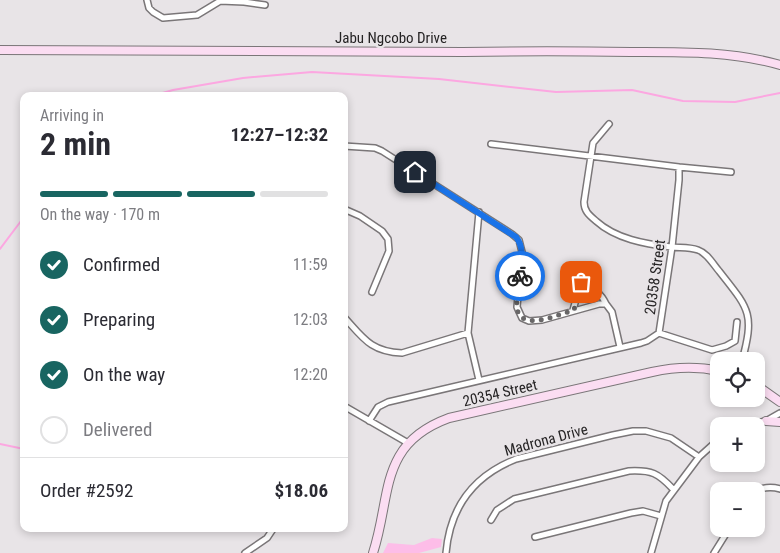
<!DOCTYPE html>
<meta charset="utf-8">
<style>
:root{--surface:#fff;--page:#f2f2f3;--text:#2b2b33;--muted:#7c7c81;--line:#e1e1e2;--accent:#186561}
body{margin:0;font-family:"Roboto Condensed",sans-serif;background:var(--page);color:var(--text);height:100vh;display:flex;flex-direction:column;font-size:19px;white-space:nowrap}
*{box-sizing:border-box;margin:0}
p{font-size:16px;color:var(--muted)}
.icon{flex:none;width:28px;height:28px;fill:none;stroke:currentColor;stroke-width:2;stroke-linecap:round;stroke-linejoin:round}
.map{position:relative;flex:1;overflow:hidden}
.details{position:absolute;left:20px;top:92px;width:328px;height:440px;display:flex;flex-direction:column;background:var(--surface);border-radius:10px;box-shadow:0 2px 8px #0003}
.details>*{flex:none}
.buttons{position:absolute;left:710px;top:352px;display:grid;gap:10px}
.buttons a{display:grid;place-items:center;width:55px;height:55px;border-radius:10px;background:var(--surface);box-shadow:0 2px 8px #0003;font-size:25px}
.pin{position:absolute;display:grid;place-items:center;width:42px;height:42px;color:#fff;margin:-21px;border-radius:10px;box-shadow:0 2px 8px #0006}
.courier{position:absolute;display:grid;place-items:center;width:50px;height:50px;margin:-25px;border:4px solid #1a73e8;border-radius:50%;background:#fff;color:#222;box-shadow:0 1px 6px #0007}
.head em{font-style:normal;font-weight:700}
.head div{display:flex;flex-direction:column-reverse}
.head{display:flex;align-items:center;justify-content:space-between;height:85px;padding:0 20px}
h1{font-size:32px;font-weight:700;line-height:38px}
.bar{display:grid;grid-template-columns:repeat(4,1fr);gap:8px 5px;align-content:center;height:60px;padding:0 20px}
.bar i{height:6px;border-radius:4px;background:var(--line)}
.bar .selected{background:var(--accent)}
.bar p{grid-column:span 4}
.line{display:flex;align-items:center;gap:12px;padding:0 20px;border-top:1px solid var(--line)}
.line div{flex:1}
ol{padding:0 20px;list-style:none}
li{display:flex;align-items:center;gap:15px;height:55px}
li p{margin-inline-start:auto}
li .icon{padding:5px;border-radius:50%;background:var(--accent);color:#fff;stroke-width:4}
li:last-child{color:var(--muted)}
li i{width:28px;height:28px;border:2px solid var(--line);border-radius:50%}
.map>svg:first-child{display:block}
</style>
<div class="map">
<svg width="780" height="553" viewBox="0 0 780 553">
<rect width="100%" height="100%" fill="#e8e4e7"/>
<path fill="#fdbde8" d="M432,538L442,539L441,547L419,553H383L388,543L414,545Z"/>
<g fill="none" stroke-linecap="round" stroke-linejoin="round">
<path stroke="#fca7e1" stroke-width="2" d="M152,96L173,90L243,78L312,72L439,79L556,92L632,90L683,101L735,102L780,93
M0,249L24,217
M0,444L24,449"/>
<g stroke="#7a7678" stroke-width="8">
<path id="street" d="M147,0L149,8L153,12L163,18L197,15L220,1L244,2L265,5
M609,124L593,143L584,202C584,211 589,215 596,221C616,239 645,244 671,247C680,248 689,247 698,250C707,253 713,264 719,271C749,309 755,313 742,361
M344,146L375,148L382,151L512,234L519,240L522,252L517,307L522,318L529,321L542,320L599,304H606L612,312L620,347
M679,167L731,172
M344,209L360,216L382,231L388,239L389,251L372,292
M573,310L581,282C591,286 601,293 606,304
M344,317C363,338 371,352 402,353L468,333
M659,333L712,350L726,346L735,341L737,322
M479,380L468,333L479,212
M344,406L408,443
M369,421L378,407L388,402L641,343L647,341L659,333L672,247L679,180V167L491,144
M742,426L766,421L780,413
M756,491C764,487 771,486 780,489
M491,520L497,510L514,499L629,471C652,470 658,473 673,489
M535,537L631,513L643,511L661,516
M245,553L267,538L273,529
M446,553C450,507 473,476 516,459L613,435L633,431H646L671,438L699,457
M651,553L666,501L699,457L719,439
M714,553L729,529"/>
</g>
<g stroke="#7a7678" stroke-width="10">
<path id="secondary" d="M0,50L463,52C519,51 575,51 631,52C681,52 732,51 780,65
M756,385L780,402
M766,421L780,422
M373,553C392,495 378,444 449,418L652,372C675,367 696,366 719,371"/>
</g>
<use href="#street" stroke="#fff" stroke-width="5"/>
<use href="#secondary" stroke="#fbddf2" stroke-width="8"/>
</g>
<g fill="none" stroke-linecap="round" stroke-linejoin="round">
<path stroke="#696768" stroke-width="5" stroke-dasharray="0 9" d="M520,276C519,286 516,297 517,307C519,333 559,314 574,310L581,282"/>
<path stroke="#1a73e8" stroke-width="6" d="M415,172L516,237C525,248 521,263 520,276"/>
</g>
<g text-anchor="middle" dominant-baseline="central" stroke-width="5" stroke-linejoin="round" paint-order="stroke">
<g font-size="15" fill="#252324" stroke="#e8e4e7">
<text x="391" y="38">Jabu Ngcobo Drive</text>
<text transform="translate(655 277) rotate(-82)">20358 Street</text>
<text transform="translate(500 393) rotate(-13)">20354 Street</text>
<text transform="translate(546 440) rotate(-15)">Madrona Drive</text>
</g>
</g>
</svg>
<div class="buttons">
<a><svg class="icon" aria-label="locate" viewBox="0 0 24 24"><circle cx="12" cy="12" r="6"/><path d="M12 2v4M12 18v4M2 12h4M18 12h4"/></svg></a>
<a>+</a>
<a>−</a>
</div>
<div class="pin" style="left:581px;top:282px;background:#ea580c"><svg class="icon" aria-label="bag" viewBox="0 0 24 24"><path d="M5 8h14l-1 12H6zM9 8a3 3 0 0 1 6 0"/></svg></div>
<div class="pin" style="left:415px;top:172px;background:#1f2937"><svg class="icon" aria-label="home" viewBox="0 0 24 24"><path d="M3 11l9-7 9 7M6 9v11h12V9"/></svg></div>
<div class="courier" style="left:520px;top:276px"><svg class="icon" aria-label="bike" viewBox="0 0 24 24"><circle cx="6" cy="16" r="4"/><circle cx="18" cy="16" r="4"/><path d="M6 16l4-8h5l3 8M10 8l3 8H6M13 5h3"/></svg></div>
<section class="details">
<div class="head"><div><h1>2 min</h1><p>Arriving in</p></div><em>12:27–12:32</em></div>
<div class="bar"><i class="selected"></i><i class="selected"></i><i class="selected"></i><i></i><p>On the way · 170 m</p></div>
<ol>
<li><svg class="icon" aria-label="check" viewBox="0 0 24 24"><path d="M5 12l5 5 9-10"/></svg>Confirmed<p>11:59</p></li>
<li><svg class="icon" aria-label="check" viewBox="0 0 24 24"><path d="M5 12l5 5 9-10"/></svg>Preparing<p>12:03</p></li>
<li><svg class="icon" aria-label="check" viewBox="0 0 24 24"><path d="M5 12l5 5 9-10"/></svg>On the way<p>12:20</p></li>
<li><i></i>Delivered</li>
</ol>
<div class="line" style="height:65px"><div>Order #2592</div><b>$18.06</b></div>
</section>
</div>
